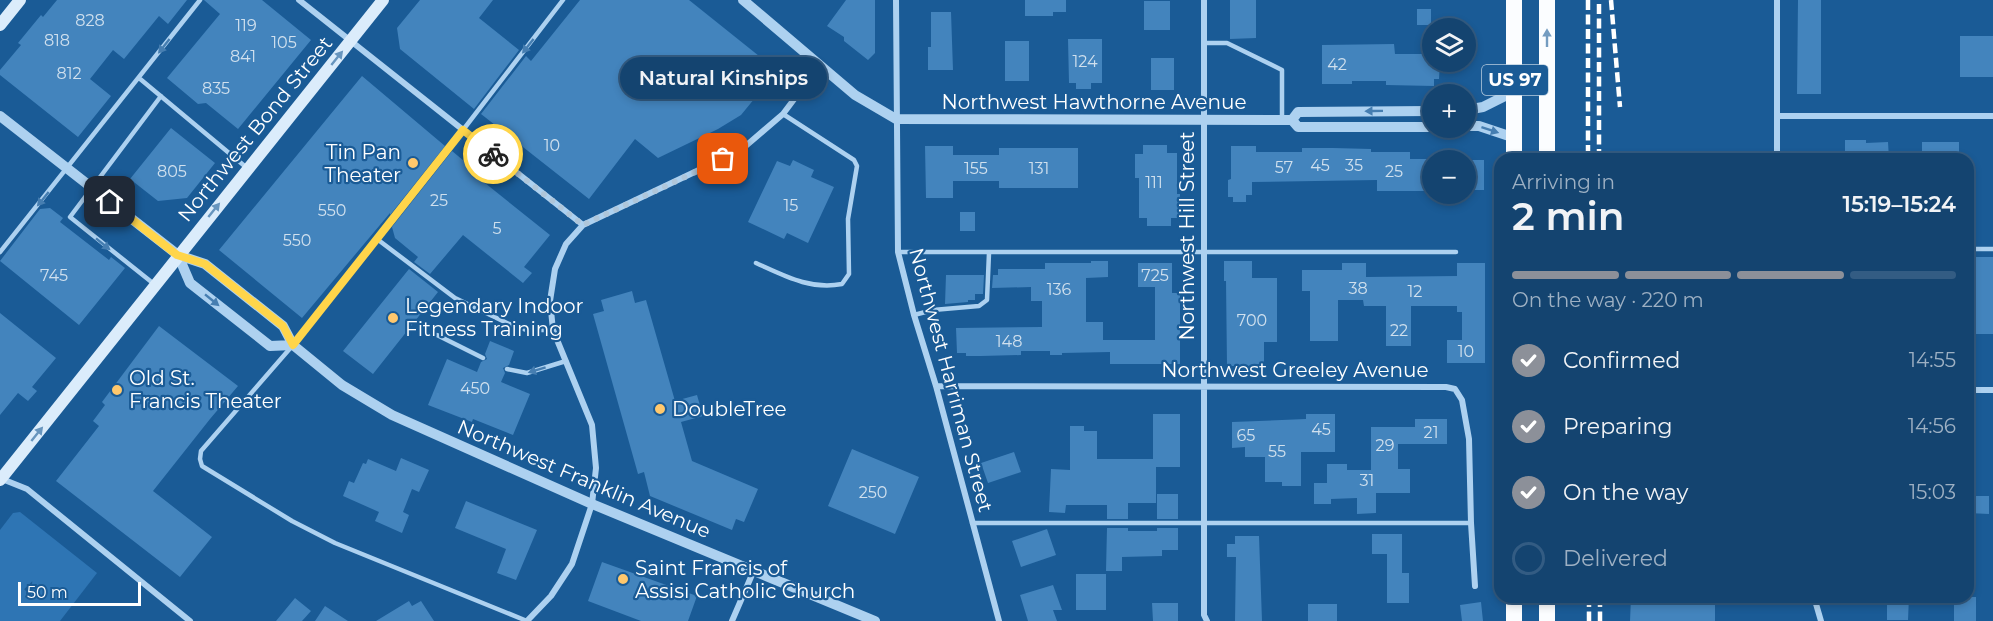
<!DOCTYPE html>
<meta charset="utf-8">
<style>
:root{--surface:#144470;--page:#214e78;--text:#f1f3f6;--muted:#9db0c3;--line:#335c83;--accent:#8c9099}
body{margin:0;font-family:Montserrat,sans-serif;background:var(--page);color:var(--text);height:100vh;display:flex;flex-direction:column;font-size:22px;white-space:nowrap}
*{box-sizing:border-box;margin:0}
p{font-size:20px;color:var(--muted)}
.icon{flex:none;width:33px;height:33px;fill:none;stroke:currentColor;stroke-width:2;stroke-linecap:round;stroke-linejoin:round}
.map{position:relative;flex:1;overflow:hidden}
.panel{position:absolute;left:1494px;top:153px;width:480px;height:450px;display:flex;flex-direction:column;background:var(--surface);border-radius:18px;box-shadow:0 3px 9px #0003,0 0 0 2px var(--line)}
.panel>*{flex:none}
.fabs{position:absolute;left:1422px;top:18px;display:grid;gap:12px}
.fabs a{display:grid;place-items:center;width:54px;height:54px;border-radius:50%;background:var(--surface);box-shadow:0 3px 9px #0003,0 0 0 2px var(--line);font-size:30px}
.scale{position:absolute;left:18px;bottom:15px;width:123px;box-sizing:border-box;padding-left:6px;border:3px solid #fff;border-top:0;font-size:16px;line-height:21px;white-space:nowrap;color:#fff;-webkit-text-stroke:4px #1a5b96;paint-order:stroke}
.pin{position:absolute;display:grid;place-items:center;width:51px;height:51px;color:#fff;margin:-26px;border-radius:12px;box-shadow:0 3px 9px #0006}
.courier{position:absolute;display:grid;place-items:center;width:60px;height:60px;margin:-30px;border:4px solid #ffd54a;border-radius:50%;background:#fff;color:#222;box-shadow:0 2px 8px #0007}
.bubble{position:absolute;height:42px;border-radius:21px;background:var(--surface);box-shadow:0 3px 9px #0003,0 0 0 2px var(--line);font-size:20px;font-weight:600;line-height:42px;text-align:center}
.summary em{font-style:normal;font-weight:600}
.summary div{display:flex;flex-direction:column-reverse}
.summary{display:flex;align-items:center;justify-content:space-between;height:102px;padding:0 18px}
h1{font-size:39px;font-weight:600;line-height:45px}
.bar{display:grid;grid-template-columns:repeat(4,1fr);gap:9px 6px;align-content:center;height:72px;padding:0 18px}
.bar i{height:8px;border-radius:4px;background:var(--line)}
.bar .current{background:var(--accent)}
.bar p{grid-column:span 4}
ol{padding:0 18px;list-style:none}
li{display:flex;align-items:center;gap:18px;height:66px}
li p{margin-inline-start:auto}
li .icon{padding:6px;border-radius:50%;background:var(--accent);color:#fff;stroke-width:4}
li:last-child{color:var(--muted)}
li i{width:33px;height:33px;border:3px solid var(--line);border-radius:50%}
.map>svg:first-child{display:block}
</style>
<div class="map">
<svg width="1993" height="621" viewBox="0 0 1993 621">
<rect width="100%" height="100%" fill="#1a5b96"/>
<path fill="#2e75b4" d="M20,512L97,573L60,621H0V530L13,513Z"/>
<path fill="#4384bd" d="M57,0H187L168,24L159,16L124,59L113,50L90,79L111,96L78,137L0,75V70L21,45L18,43L41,15L43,17Z
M204,0H262L311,40L238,129L206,103L198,104L167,78L220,14Z
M420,0H493L479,18L519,50L474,109L400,49L397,28Z
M580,0H689L769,64L771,71L769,81L741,115L718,129L658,158L635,139L589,199L481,114L526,56L531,61Z
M846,0H875V53L868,60L844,41V37L827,26Z
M1025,0H1066V12H1053V16H1025Z
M1230,0H1256V38L1230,39Z
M1798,0H1821V94H1797Z
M1144,1H1170V30H1144Z
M1417,9H1431V25H1417Z
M931,12H951L953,70H928V47H931Z
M1960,36H1993V77H1960Z
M1068,39H1102V83H1091V89H1076V83H1069Z
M1005,41H1029V81H1005Z
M1394,44L1395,54H1432V62H1440L1439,79H1434V86L1386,85V81H1352V84H1322V45Z
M1151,58H1174V90H1151Z
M362,76L445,146L390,215V213L302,318L219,250Z
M171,128L215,163L187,198L158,201L130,179Z
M1845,140H1866V143L1888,142L1889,159H1845Z
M1922,142H1959V159H1922Z
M1143,145H1167V153H1177V194H1180V218H1171V226H1147V218H1139V178H1135V154H1143Z
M925,146H953V155H999V148H1078V188H999V181H953V198H926Z
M1231,146H1256V152H1302V148H1333L1371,149V152H1410V159H1432V191H1377V180L1252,182V195H1246V202H1233V197H1228V180L1231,179Z
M452,151L481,175L480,179L550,235L524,267L532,273L523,283L463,235L430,274L414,262L418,257L395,238L392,227Z
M793,160L814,170L811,177L834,187L808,243L787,233L784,239L748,222L777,161L790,166Z
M1466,160H1484V190H1466Z
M50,208L63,218L60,222L109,260L111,257L125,268L79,325L0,261L40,209Z
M960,212H975V231H960Z
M1968,257H1993V334H1968Z
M1091,261H1108V277L1086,278V322H1103V340H1155V287H1138V263H1172V293H1180V364H1110V352L1062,353V355H1050V351H1021V355L981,356H966V353H957L956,328L1042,327V301H1031V287L992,288L993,275H998V269H1045V263H1091Z
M1224,261H1252V278H1277V342H1264V366H1227L1226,281H1224Z
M1342,263H1366V277L1457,276V263H1485V363H1447V340H1462V312H1457V306H1411V346H1386V306H1364L1363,300H1338V341H1310V291H1302V270H1342Z
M409,269L438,292L373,374L343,351Z
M946,275H984L983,294H975V300H968V302L945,304Z
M632,291L635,303L646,300L675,401L697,395L703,416L681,422L692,461L758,489L744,522L736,519L732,530L650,496L644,472L638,474L593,314L604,311L601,300Z
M0,313L56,358L32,387L37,391L28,401L18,393L0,415Z
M159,326L238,386L210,419L153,491L212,537L180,577L56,481L99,426L93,421L105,405L102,402Z
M490,341L514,351L509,365L503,368L505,373L501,382L530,394L513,435L473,419L472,422L428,405L447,359L477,372L481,362L487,359L485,354Z
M1153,414H1180V467H1156V503H1128V519H1107V505H1066L1065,513L1049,512L1051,469L1070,470V426H1084V431H1097V459H1153Z
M1306,414H1335V452H1301V486H1282V482H1265V457H1245V447L1232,448V422L1306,419Z
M1415,419H1447V444H1398V469H1410V493H1376V513L1357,514V498L1331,499V504H1314V483H1327V464H1347V470H1371V427H1415Z
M852,449L919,477L895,534L828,506Z
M1014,452L1021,472L988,483L981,463Z
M401,458L429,470L419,492L412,489L403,512L409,515L402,533L375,521L379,512L343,496L349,481L354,483L363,463L366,464L368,459L396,471Z
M1157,494H1178V519H1157Z
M1968,496H1989V514L1968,513Z
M466,501L537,530L516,580L497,573L506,549L455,528Z
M1107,528H1128V531H1157V528H1178V550H1162V556L1122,557V571H1106Z
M1047,529L1056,555L1021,567L1012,541Z
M1372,534H1402V573H1409V603H1387V554H1372Z
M1235,536H1259L1262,621H1235L1236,557H1227V544H1235Z
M602,562L697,596L688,621H641L588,601Z
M1076,574H1106V610H1076Z
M1053,585L1062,610H1053L1057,621H1028L1020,595Z
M1631,597H1708V604H1715V621H1630Z
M1887,597H1909L1908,620H1887Z
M1954,597H1976V621H1954Z
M295,598L311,611L302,621H276Z
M409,601L412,606L421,601L434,621H376Z
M1481,602L1483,621H1462L1460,605Z
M1152,603H1178V621H1153Z
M1308,604H1337V621H1308Z
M325,606L348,621H315Z"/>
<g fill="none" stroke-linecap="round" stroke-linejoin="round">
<path stroke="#add1f0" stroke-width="4.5" d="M1204,43H1227L1282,70V120
M139,78L247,168
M377,239L455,298L509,324L527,330H553
M1968,249H1993
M0,252L200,0
M898,252H1456
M756,263C785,276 810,290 842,284L849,274L848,219L857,166L854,160L783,114
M154,284L70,217L161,96
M914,315L933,310L979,306L987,300L989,253
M437,335L483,358
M507,369L527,373L566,361
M972,523H1471
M527,621L335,543L292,521L202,466L200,459L201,451L293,345L463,130L563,0"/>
<path stroke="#add1f0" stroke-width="6" d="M299,0L583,225
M896,0L898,252L914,315L936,386L999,621
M1204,0V615L1207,621
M1777,0V159
M1777,116H1993
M936,386L1446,387L1455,389L1462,400L1469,439L1471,523L1475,586
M1968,390H1993
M2,479L27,489L190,621
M1814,597L1821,621
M527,621L551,596L572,564L592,504L596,468L592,425L553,330L550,301L555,269L566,244L583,225L741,150L783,114L819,66
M732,621L754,570"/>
<path stroke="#add1f0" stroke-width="10" d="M743,0L855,95L896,119L1292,120L1298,112L1432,111
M1466,110L1483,107L1515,91
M0,116L178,255L205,264L283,326L293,345L342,385L392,415L592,504L875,621
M1292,120L1298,127H1432
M1466,126H1479L1515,138
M178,255L190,283L270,346L293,345"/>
<path stroke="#dbecfb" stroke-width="12" d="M0,25L20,0
M0,480L383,0"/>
<path stroke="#fbfdff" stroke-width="16" d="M1514,0V159
M1547,0V159
M1514,597V621
M1547,597V621"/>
<path stroke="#fff" stroke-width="4.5" stroke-dasharray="10 4.5" stroke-linecap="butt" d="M1588,0V159
M1611,0L1620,107
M1599,159V0
M1589,597V621
M1600,597V621"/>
</g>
<defs><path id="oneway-solid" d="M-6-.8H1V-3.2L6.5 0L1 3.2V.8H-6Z" transform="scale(1.5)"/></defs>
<use fill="#749cc0" href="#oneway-solid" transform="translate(1547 38) rotate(-90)"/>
<g fill="#467eb1">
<use href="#oneway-solid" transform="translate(164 46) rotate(128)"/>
<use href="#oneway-solid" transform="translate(528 46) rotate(128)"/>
<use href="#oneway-solid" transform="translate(1374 111) rotate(179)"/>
<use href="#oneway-solid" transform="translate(1490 130) rotate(18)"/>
<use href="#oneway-solid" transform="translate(43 199) rotate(129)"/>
<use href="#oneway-solid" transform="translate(103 244) rotate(39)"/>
<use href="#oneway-solid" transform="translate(212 300) rotate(39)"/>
<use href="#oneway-solid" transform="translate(537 370) rotate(163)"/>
</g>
<g fill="#6795be">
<use href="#oneway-solid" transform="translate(337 58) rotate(-51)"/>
<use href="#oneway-solid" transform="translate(214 210) rotate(-51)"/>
<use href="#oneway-solid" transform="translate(37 434) rotate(-51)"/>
</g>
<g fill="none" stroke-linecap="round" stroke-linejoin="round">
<path stroke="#afc6da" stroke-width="6" stroke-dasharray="0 10.8" d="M493,154L583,225L723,159"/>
<path stroke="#ffd54a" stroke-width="8" d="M110,202L177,255L205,264L283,326L293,345L463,130L493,154"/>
</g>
<g fill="#ffc86d" stroke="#1a5b96" stroke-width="2">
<circle cx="413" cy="163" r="6"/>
<circle cx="393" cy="318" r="6"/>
<circle cx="117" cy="390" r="6"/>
<circle cx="660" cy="409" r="6"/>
<circle cx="623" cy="579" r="6"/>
</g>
<g text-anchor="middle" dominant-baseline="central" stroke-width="4.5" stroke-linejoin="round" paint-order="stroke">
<g font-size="16" fill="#d0e0ee">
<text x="90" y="20">828</text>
<text x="246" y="25">119</text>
<text x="57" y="40">818</text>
<text x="284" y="42">105</text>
<text x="243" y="56">841</text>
<text x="1085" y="61">124</text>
<text x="1337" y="64">42</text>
<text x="69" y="73">812</text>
<text x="216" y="88">835</text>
<text x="552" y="145">10</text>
<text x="1320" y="165">45</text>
<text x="1354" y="165">35</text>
<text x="1284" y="167">57</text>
<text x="976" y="168">155</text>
<text x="1039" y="168">131</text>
<text x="172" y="171">805</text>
<text x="1394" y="171">25</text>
<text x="1154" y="182">111</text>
<text x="439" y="200">25</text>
<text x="791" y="205">15</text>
<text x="332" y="210">550</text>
<text x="497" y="228">5</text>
<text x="297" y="240">550</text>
<text x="54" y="275">745</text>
<text x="1155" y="275">725</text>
<text x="1358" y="288">38</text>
<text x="1059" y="289">136</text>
<text x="1415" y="291">12</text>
<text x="1252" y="320">700</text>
<text x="1399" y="330">22</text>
<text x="1009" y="341">148</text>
<text x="1466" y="351">10</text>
<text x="475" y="388">450</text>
<text x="1321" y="429">45</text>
<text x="1431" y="432">21</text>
<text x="1246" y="435">65</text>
<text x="1385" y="445">29</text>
<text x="1277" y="451">55</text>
<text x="1367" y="480">31</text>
<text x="873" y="492">250</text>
</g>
<rect fill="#1a5b96" stroke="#bacee0" stroke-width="1.5" x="1482" y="65" width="66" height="30" rx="4.5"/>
<g font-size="18" font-weight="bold" fill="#fff">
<text x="1515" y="80">US 97</text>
</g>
<g font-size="20" fill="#fff" stroke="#1a5b96">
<text x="1094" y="102">Northwest Hawthorne Avenue</text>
<text transform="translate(255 129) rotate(-51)">Northwest Bond Street</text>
<text transform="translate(1187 236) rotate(-90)">Northwest Hill Street</text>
<text x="1295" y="370">Northwest Greeley Avenue</text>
<text transform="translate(951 380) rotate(75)">Northwest Harriman Street</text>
<text transform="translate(584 479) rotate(23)">Northwest Franklin Avenue</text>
</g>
<g font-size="20" fill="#fff" stroke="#1a5b96" text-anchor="start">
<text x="401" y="152" text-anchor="end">Tin Pan<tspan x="401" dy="23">Theater</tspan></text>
<text x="405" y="306">Legendary Indoor<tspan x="405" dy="23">Fitness Training</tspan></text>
<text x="129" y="378">Old St.<tspan x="129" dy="23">Francis Theater</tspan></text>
<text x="672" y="409">DoubleTree</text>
<text x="635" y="568">Saint Francis of<tspan x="635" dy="23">Assisi Catholic Church</tspan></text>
</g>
</g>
</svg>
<div class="fabs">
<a><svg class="icon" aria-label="layers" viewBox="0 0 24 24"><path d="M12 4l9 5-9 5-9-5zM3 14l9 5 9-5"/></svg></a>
<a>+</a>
<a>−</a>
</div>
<div class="scale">50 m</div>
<div class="pin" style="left:723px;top:159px;background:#ea580c"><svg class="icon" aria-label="bag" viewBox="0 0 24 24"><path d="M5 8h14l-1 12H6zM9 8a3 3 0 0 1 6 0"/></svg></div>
<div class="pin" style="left:110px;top:202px;background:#1f2937"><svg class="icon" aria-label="home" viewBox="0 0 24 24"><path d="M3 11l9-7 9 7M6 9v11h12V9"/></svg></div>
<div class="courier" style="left:493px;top:154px"><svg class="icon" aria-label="bike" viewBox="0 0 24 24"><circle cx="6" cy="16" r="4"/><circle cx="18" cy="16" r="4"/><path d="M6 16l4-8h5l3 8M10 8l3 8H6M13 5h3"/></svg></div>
<div class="bubble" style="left:620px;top:57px;width:207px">Natural Kinships</div>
<section class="panel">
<div class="summary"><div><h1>2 min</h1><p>Arriving in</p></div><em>15:19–15:24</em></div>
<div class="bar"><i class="current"></i><i class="current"></i><i class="current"></i><i></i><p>On the way · 220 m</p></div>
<ol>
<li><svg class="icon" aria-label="check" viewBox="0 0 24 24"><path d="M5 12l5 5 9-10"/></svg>Confirmed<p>14:55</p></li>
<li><svg class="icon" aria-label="check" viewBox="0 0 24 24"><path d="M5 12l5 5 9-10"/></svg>Preparing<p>14:56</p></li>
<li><svg class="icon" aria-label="check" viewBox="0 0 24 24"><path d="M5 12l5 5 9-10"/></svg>On the way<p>15:03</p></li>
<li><i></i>Delivered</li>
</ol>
</section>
</div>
